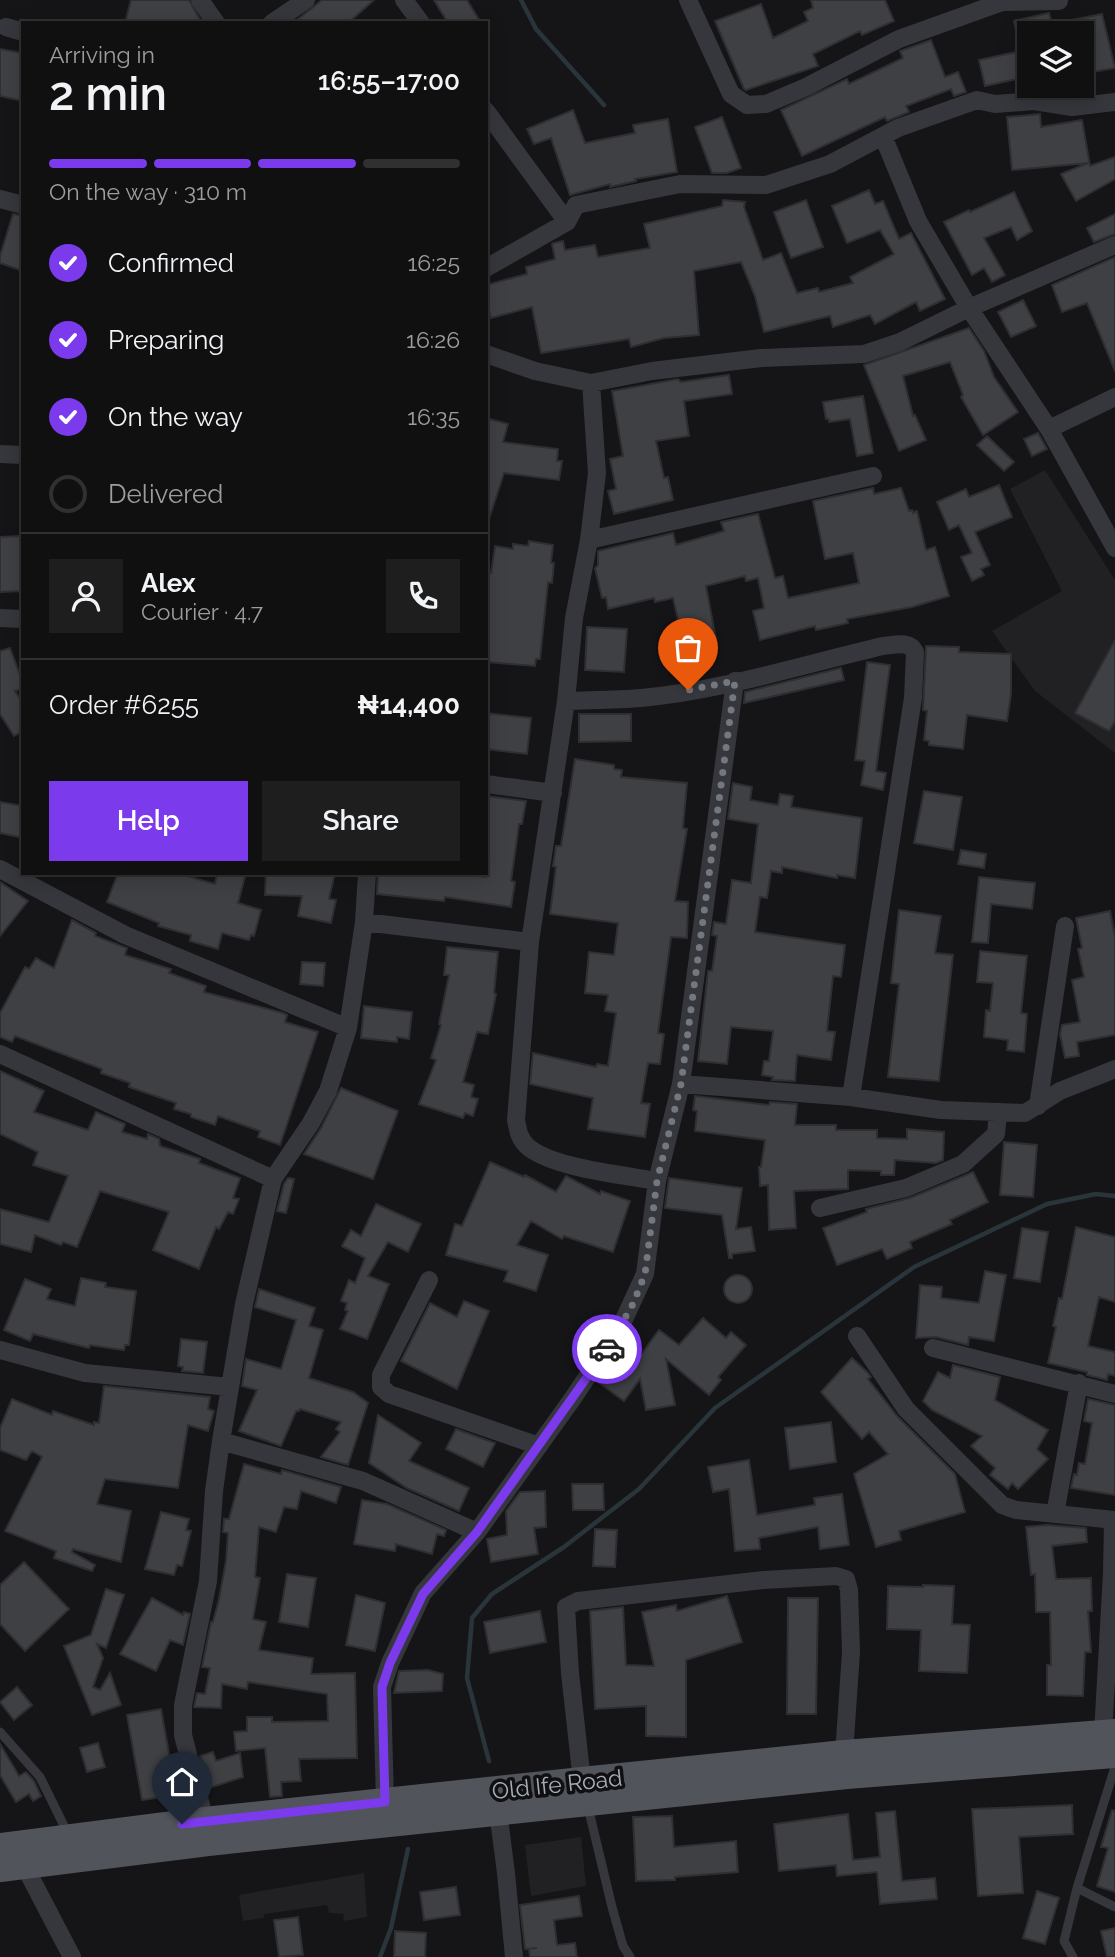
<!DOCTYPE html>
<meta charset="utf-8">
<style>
:root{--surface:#101011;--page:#1e1e1f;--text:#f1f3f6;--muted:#9c9d9f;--line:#303031;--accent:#7c3aed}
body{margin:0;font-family:Raleway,sans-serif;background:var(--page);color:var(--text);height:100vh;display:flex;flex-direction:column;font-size:26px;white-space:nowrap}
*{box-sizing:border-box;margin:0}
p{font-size:23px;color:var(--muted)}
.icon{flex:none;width:38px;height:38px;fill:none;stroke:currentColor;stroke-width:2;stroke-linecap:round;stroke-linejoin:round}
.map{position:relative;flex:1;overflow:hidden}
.details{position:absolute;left:21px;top:21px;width:467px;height:854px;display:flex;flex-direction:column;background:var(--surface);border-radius:0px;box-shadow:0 4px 18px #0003,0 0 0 2px var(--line)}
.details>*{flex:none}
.tools{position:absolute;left:1017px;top:21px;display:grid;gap:14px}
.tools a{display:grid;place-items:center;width:77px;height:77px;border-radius:0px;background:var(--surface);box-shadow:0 4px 18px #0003,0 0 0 2px var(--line);font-size:35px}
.pin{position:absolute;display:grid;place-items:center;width:60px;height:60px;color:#fff;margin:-72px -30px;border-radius:50% 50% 50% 0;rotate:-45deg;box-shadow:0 0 7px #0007}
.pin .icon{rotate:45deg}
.courier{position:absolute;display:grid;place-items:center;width:70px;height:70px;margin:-35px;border:5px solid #7c3aed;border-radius:50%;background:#fff;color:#222;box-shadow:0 2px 9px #0007}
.headline em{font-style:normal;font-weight:600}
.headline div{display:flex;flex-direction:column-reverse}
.headline{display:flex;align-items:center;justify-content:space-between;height:119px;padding:0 28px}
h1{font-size:46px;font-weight:600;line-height:52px}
.bar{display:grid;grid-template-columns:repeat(4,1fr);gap:10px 7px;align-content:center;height:84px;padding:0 28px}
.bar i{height:9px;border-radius:5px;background:var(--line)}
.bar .selected{background:var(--accent)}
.bar p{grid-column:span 4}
.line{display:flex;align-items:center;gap:18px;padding:0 28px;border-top:2px solid var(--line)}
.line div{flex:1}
.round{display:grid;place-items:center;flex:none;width:74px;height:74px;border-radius:0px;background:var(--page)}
ol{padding:0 28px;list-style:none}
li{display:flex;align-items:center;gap:21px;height:77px}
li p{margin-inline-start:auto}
li .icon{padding:7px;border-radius:50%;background:var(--accent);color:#fff;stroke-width:4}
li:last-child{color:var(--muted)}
li i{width:38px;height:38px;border:4px solid var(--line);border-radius:50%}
.action{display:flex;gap:14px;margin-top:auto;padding:14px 28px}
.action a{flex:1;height:80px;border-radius:0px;background:var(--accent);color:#fff;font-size:28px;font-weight:600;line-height:80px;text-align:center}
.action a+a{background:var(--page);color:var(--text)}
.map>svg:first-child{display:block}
</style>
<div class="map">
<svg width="1115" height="1957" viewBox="0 0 1115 1957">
<rect width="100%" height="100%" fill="#151517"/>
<path fill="#212124" d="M1045,470L1115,580V753L1035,691L992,631L1062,591L1010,489Z
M581,1837L586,1886L531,1896L525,1845Z
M364,1873L367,1917L343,1921L344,1914L329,1913L327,1905L265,1914L263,1918L243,1921L239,1895Z"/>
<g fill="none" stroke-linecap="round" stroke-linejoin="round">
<path stroke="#2a343b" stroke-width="4.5" d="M521,0L536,29L604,105
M489,1761L467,1678L472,1618L492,1594L564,1547L639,1489L715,1408L914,1267L1047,1204L1096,1194L1115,1196
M380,1957L391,1928L408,1849"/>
</g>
<path fill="#3f4044" stroke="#2f2f33" stroke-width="2" d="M131,0H189L202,23H125Z
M322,0H374L348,23H293Z
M434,0H467L481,23H448Z
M811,0H885L894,21L862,35L860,31L813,54L818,66L746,90L744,89L715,21L761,4L773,38L808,21L804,12L813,8Z
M1049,13L1052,24L1102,14L1115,68L1082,74V33H1029V74L1020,76L1021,78L985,86L979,60L1021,51L1014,21Z
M931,40L945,77L958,72L966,92L954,96L951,89L906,106L909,112L887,121L885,117L802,156L781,110L847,79L849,84L903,58L900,51Z
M0,49L23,53V101L0,96Z
M573,110L585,143L635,133L633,125L668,119L677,172L635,179L636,181L610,187V184L570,195L551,138L534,144L527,129Z
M1040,114L1041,127L1082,120L1090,166L1115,157V179L1076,201L1061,174L1088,163L1012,170L1007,117Z
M722,117L741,168L727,173H712L695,127Z
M869,190L875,204L883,201L899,239L911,233L945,299L920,311L916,302L875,324L870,315L833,327L830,316L764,332L755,296L741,262L694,271L699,335L664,338L631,347L629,339L541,353L532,307L491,318L486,302V285L527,274L526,267L555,259L552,244L554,243L563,241L565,250L595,245L598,257L650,248L644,224L722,206L723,200L745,202L744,207L763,260L781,253L797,293L818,288L819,292L853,283L850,277L894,254L880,230L847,243L832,206Z
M1014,192L1032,231L1017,240L1011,227L984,238L1005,275L992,282L984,268L972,275L944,222L969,210L970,212Z
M806,200L823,247L791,258L774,212Z
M13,214L23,216V271L0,263V256Z
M1115,214V234L1094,242L1087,228Z
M1115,257V371L1087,303L1062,312L1052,285Z
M1023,300L1036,326L1011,337L998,312Z
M969,328L984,351L994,377L1018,412L983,435L961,397L963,395L950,362L903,376L913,416L915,415L926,440L899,451L864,365Z
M729,375L732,394L684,401L689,436L656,441L664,478L668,477L673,500L614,514L608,491L616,489L610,459L623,456L612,391L678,379L681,382Z
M863,396L873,453L857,456L850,419L829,422V419H826L823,402Z
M486,418L508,424L503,442L558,449L557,461H562L559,480L504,473L489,519L486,518Z
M1038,433L1047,449L1032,456L1024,439Z
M987,436L1014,462L1004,471L977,445Z
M999,485L1012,517L975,532L990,565L981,569L984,575L972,581L961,557L972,553L959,525L949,530L937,502L966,489L969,497Z
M873,488L874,494L901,488L909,511L912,510L913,513L917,511L926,550L935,547L949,596L912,607L847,619L848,623L816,630L815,626L760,640L753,611L764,608L758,578L746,581L745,576L706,586L717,645L689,651L685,635L682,636L673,598L655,602L654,598L608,609L606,597L602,598L595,568L598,565V551L673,533L676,545L724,531L721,522L758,514L775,578L783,576L788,598L859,583L853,553L825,559L813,501Z
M20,536L23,591L0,592V537Z
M529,541L553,545L551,563H554L552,583L548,582L540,659H536L535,666L486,662V572L491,573L495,546L513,549V544L528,546Z
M587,627L627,629L624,672L585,670Z
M1115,640V721L1109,731L1075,713Z
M926,646L959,647V652L1011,654V694L1007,721L967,715L963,749L929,745V741L924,740L927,711L923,710Z
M10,648L23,683V689L15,691L23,703V731L14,736L0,714V651Z
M867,662L890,665L876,771L886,773L883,790L861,785L865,761L855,760Z
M841,668L844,680L744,703L745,692Z
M486,713L531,718L527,754L486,749Z
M579,714H631V741L579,742Z
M575,759L614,765V769L622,770L621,777L687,783L683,828L687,829L675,901L688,902L687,938L671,937L658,1033L664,1034L660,1064L648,1063L641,1103L650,1104L645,1137L588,1129L593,1098L530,1084L533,1053L596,1067L597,1064L608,1066L616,1013L605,1011L608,995L585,993L589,952L614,955L618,923L550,914L556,867L553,866L556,846H561Z
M733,783L752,787L750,800L778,805L780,794L793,796L791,807L862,818L855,878L837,875V878L782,867V873L771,871L767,898L760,897L755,932L845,945L841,977L833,976L827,1031L835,1032L831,1060L797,1055L795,1081L772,1080L773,1077L762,1075L764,1061H769L773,1031L731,1027L727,1064L698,1061L708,971H712L717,936L712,935L714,922L726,924L732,880L751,883L758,824L728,819Z
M924,791L962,797L953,850L914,843Z
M486,796L526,801L522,824H519L511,881L515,882L511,907L445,897L444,901L377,894L378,873H459L486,877Z
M0,802L23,806V838L0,833Z
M961,850L986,854L984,868L958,864Z
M118,873H177L215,884L217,873H246L238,903L261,910L254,936L251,935L249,940L222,933L218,949L190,941L191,935L158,926L159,923L107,902Z
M266,873H335L329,899L336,900L331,923L298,916L302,896L265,895Z
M979,877L1035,883L1032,909L991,904L988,943L972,942Z
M0,882L28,901L0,936Z
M899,910L941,916L935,953L953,955L939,1081L888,1077L899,984L891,983Z
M1110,911L1115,937V1035L1077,1042L1079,1056L1065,1058L1060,1034L1062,1025L1080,1022L1072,980L1084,977L1078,949L1082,948L1076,918Z
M72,920L96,933L95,936L127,948L125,955L171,969L169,973L206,986L204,992L283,1013L287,1015L285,1022L318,1032L280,1145L258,1137L260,1131L218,1116L215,1125L191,1117V1114L174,1109L176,1103L129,1087L130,1083L101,1073L102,1069L15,1036L12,1042L0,1037V1013L25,967L29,969L36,958L54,968Z
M447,947L498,952L494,993L496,994L488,1034L477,1032L463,1082L474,1085L471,1097L478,1099L473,1116L465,1113L463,1118L419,1104L436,1060L431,1058L441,1025L439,1024L449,975H444Z
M980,951L1027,956L1021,1013L1027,1014L1024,1052L1007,1050L1008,1040L984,1037L986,1010L990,1011L993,983L977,982Z
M302,962L325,963L323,986L300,984Z
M364,1006L412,1012L409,1039L397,1037V1042L361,1038Z
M0,1071L44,1091L34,1112L88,1130L96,1112L125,1124L122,1132L147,1139L148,1134L159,1139L160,1146L200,1159L199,1163L240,1178L233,1198L239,1199L233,1214L228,1212L219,1229L216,1227L199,1269L153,1250L169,1212L100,1191L77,1247L63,1242L61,1245L35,1235L31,1252L0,1244V1209L49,1222L68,1176L33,1165L38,1152L0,1134Z
M341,1088L398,1111L373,1179L304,1154L321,1128Z
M695,1096L769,1105L770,1102L797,1104L795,1125H836V1130H877V1138L907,1139V1129L944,1132L943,1160L936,1163L895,1160L894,1175H881V1171L848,1170V1189L794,1191L796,1228L769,1230L768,1185L760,1186L759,1167H761L765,1140L695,1131L697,1111L693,1110Z
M1004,1142L1037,1145L1033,1197L1000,1195Z
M490,1162L524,1177L525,1175L556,1192L566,1176L600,1194L601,1191L630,1201L613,1252L564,1236L562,1239L531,1221L517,1245L548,1255L536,1291L504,1281L508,1271L446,1255L455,1224L462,1226Z
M973,1172L988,1202L950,1220L952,1224L910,1242L912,1248L887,1259L882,1249L837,1265L823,1228L867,1212L866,1209L910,1198Z
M288,1178L294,1179L286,1213L277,1211L284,1184Z
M669,1178L742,1188L736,1229L751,1227L755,1251L732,1254V1258H729L722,1215L665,1208Z
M376,1204L421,1224L408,1252L388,1242L368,1276L389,1284L367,1339L340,1329L348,1311L345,1310L347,1303L341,1301L349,1280L355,1283L365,1258L342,1246L351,1230L361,1236Z
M1076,1227L1115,1237V1302L1099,1297L1088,1346L1115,1352V1376L1108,1374L1107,1380L1087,1375V1372L1048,1363L1056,1327L1053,1326L1059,1298L1062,1299Z
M1022,1228L1048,1232L1040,1282L1014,1278Z
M985,1271L1006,1275L994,1341L969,1337L968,1345L936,1337L916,1338L920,1285L942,1287L941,1298L979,1303Z
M724 1289a14 14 0 1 1 28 0a14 14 0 1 1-28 0Z
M81,1278L106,1283L105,1287L136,1291L129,1345H125L124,1350L90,1345L89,1348L33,1334L30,1341L4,1330L25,1279L51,1289L47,1299L75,1306Z
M259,1289L315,1308L309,1326L323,1330L309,1378L353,1392L368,1403L348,1465L321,1457L340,1432L336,1429L341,1422L300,1409L299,1411H296L281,1446L239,1431L257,1390L242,1386L246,1359L281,1369L296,1320L255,1307Z
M464,1301L489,1311L457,1389L401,1361L430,1303L457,1317Z
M703,1318L726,1338L731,1332L746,1345L718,1377L721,1380L709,1395L666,1359L675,1405L646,1410L640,1379L624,1401L598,1382L621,1349L637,1360L659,1330L679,1345Z
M181,1339L207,1342L203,1373L182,1371L183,1367L178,1366Z
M852,1358L868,1373L871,1377L868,1379L898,1417L955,1474L965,1512L899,1531L901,1540L876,1547L854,1474L888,1454L869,1432L862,1439L821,1392Z
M953,1365L1000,1377L995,1400L1048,1430L1037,1449L1048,1459L1018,1489L1012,1483L1008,1489L990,1475L995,1468L971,1446L982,1436L932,1410L923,1401L938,1372L950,1378Z
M104,1386L210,1397L208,1409L214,1411L208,1431L188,1425L178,1488L105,1479L97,1504L131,1511L121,1562L73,1549L72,1552L95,1565L92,1571L54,1558L56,1551L5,1531L42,1457L32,1451L26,1460L0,1450V1428L12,1399L52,1415L53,1411L94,1425V1422L99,1423Z
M1088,1399L1115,1405V1495L1071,1488L1074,1474L1077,1475L1079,1463L1085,1464L1092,1423L1084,1421Z
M378,1415L421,1443L409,1461L469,1488L459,1511L407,1488L369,1463Z
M831,1422L836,1462L790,1469L785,1428Z
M456,1429L495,1443L483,1467L446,1449Z
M749,1460L757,1515L815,1505L814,1498L842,1494L849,1545L820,1549L818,1527L759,1538L760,1549L735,1551L729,1489L713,1492L708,1467Z
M244,1464L281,1474L282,1470L341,1487L336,1503L301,1491L297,1509L284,1507L276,1532L259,1527L255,1577L260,1578L253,1619L266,1622L259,1650L313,1658L311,1674L355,1673L357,1758L299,1759L301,1781L281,1782L282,1796L270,1797L265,1748L236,1751L234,1732L247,1731V1717H272V1722L328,1721L327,1694L248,1682L247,1689L222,1684L221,1708L194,1707L197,1693L205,1694L210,1668L202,1667L211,1622H213L219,1599L226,1561L228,1533L223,1532L224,1519H229Z
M572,1484H603L604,1510H573Z
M545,1491L546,1527L534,1528L538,1554L491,1562L487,1539L507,1535L506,1511L520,1492Z
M362,1500L387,1504L446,1530L444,1536L437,1534L432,1554L396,1544L395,1551L354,1544Z
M161,1512L189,1519L186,1530L191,1531L182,1566L177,1565L174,1575L145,1569Z
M1047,1525L1086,1528L1087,1542L1052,1546L1056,1579L1091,1578L1092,1611H1088L1091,1652H1085L1083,1696L1047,1695V1665H1051L1050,1612H1036L1035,1574L1031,1575L1026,1527Z
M595,1529L617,1530L615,1567L593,1566Z
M24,1562L69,1609L25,1651L0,1624V1585Z
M287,1574L316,1578L308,1627L279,1622Z
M923,1585L954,1586L952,1624L970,1625L967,1673L919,1671L921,1630L887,1629L888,1586L923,1587Z
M106,1589L124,1595L106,1648L97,1644L103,1658L93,1687L100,1690L110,1673L121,1705L92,1715L64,1646L91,1635Z
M356,1595L385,1603L375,1651L346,1645Z
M727,1596L742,1642L686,1660V1737L646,1736V1706L595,1709L590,1611L623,1607L626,1665L654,1666L642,1612L676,1605L677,1611Z
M152,1598L183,1615L184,1612L190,1614L183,1645L170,1640L156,1671L120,1654Z
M788,1598H818L816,1714H787Z
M540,1611L546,1642L490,1653L484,1622Z
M428,1670L443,1674L442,1691L394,1693L399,1671Z
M17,1687L32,1705L14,1720L0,1702Z
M161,1709L171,1765L177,1764L183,1794L142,1800L127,1715Z
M98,1743L105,1767L87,1772L80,1748Z
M0,1744L19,1776L26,1772L34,1781L41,1796L33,1801L29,1794L16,1802L0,1775Z
M213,1752L216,1761L240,1753L243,1777L209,1788L200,1756Z
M1072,1805L1073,1834L1019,1837L1023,1893L978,1896L972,1809Z
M1112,1810L1115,1811V1892L1097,1886L1108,1848L1101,1847Z
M895,1811L902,1881L935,1878L937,1899L880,1904L877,1872L837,1876L836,1865L779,1871L774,1824L848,1814L853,1860L880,1857L876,1813Z
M672,1816L674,1847L736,1841L738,1872L675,1877V1880L636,1881L633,1817Z
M456,1887L460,1915L424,1920L420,1892Z
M1037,1891L1059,1898L1045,1944L1023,1938Z
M579,1896L582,1916L554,1920L557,1945L575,1943L577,1957H530L529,1949L537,1948L525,1949L520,1905Z
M298,1917L303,1955L279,1957L274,1920Z
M1115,1928V1957H1107L1101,1931Z
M395,1931L426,1933L425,1957H394Z"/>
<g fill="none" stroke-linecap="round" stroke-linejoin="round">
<path stroke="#36373c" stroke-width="9" d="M0,1732L40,1777L68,1834
M588,1807L612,1907L623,1946L630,1957
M1077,1888L1115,1907
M1073,1957L1064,1941L1077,1888L1115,1767"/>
<path stroke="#36373c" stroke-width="18" d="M200,0L216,23
M404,0L421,23
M688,0L731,94L747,105L766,104L806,87L899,39L1002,2L1059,1
M272,23L306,0
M6,27L23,32
M486,111L567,222
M883,136L918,221L969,308L1049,429L1115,548
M0,199L23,205
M486,268L567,222L576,205L680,184L766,185L830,164L898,128L977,100L995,104L1034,101L1072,107L1115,102
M486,354L535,371L591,383L652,371L761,358L864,354L900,342L969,308L1115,245
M591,383L597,473L589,540L574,618L566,701L530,942L516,1120C518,1130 519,1138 526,1145C549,1168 625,1175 657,1181
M1049,429L1115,397
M0,454L23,455
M589,540L873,476
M0,618L23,619
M566,701C591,700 616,700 641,698C720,691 805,664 883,646C895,645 909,640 915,652L913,698L851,1097
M486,784L553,793
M0,869L125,935L348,1028
M364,922L530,942
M0,1054L273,1179
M681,1084L851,1097L941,1110L1025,1113L1060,1091L1115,1069
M1038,1106L1065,926
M820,1208L906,1188L963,1164L996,1134L998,1112
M429,1280L381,1375V1387L389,1394L539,1446
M857,1336L906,1409L1002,1505L1016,1510L1115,1520
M933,1348L1115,1394
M0,1350L85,1373L230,1387
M221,1441L363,1481L477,1532
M1055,1514L1079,1383
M1103,1734L1112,1573L1113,1520
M582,1781L570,1673L566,1607L578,1601L764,1580L836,1576L846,1579L849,1590L851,1652L844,1754
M385,1802L382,1687L390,1663L423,1593L477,1532L573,1398L621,1326L645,1274L657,1181L681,1084L735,681
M498,1811L506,1873L514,1957
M205,1821L183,1735V1705L208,1581L214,1491L221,1441L244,1304L273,1179L311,1123L328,1091L348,1028L364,922L367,873
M24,1865L72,1957"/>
<path stroke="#51545b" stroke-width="28" d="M0,1847L205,1821L582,1781L844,1754L1115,1733
M0,1868L208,1842L847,1775L1115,1754"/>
</g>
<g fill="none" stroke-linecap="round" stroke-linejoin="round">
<path stroke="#737780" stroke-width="7" stroke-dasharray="0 12.6" d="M607,1349L633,1304L645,1274L657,1181L681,1084L735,681L688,690"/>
<path stroke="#7c3aed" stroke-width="9" d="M182,1824L385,1802L382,1687L390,1663L423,1594L477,1532L607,1349"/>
</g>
<g text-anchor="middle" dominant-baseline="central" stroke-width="7" stroke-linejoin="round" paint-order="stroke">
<g font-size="23" fill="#a6acb8" stroke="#101012">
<text transform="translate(557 1784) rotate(-6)">Old Ife Road</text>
</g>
</g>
</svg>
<div class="tools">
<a><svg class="icon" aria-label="layers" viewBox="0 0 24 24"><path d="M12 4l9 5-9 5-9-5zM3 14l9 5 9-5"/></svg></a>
</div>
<div class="pin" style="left:688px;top:690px;background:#ea580c"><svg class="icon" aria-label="bag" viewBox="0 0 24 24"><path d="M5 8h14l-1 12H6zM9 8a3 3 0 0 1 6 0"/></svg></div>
<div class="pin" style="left:182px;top:1824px;background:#1f2937"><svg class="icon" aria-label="home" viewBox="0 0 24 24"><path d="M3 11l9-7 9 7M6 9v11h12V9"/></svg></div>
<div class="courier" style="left:607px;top:1349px"><svg class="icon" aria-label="car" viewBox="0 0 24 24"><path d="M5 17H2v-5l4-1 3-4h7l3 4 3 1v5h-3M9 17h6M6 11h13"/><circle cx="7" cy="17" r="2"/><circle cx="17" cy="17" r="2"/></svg></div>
<section class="details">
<div class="headline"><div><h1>2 min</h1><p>Arriving in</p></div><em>16:55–17:00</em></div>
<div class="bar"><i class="selected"></i><i class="selected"></i><i class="selected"></i><i></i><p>On the way · 310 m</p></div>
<ol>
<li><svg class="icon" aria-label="check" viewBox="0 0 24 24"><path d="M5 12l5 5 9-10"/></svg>Confirmed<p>16:25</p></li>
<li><svg class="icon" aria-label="check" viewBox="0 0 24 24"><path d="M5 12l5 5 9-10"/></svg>Preparing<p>16:26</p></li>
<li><svg class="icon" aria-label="check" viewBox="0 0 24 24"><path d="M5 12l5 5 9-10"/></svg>On the way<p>16:35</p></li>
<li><i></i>Delivered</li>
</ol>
<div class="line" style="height:126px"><a class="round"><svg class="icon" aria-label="person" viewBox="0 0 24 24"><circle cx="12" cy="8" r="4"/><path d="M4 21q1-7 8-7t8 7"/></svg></a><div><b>Alex</b><p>Courier · 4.7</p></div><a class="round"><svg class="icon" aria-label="phone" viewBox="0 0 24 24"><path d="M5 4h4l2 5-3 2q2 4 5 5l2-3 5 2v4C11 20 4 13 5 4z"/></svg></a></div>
<div class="line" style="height:91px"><div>Order #6255</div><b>₦14,400</b></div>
<div class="action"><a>Help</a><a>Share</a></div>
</section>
</div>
